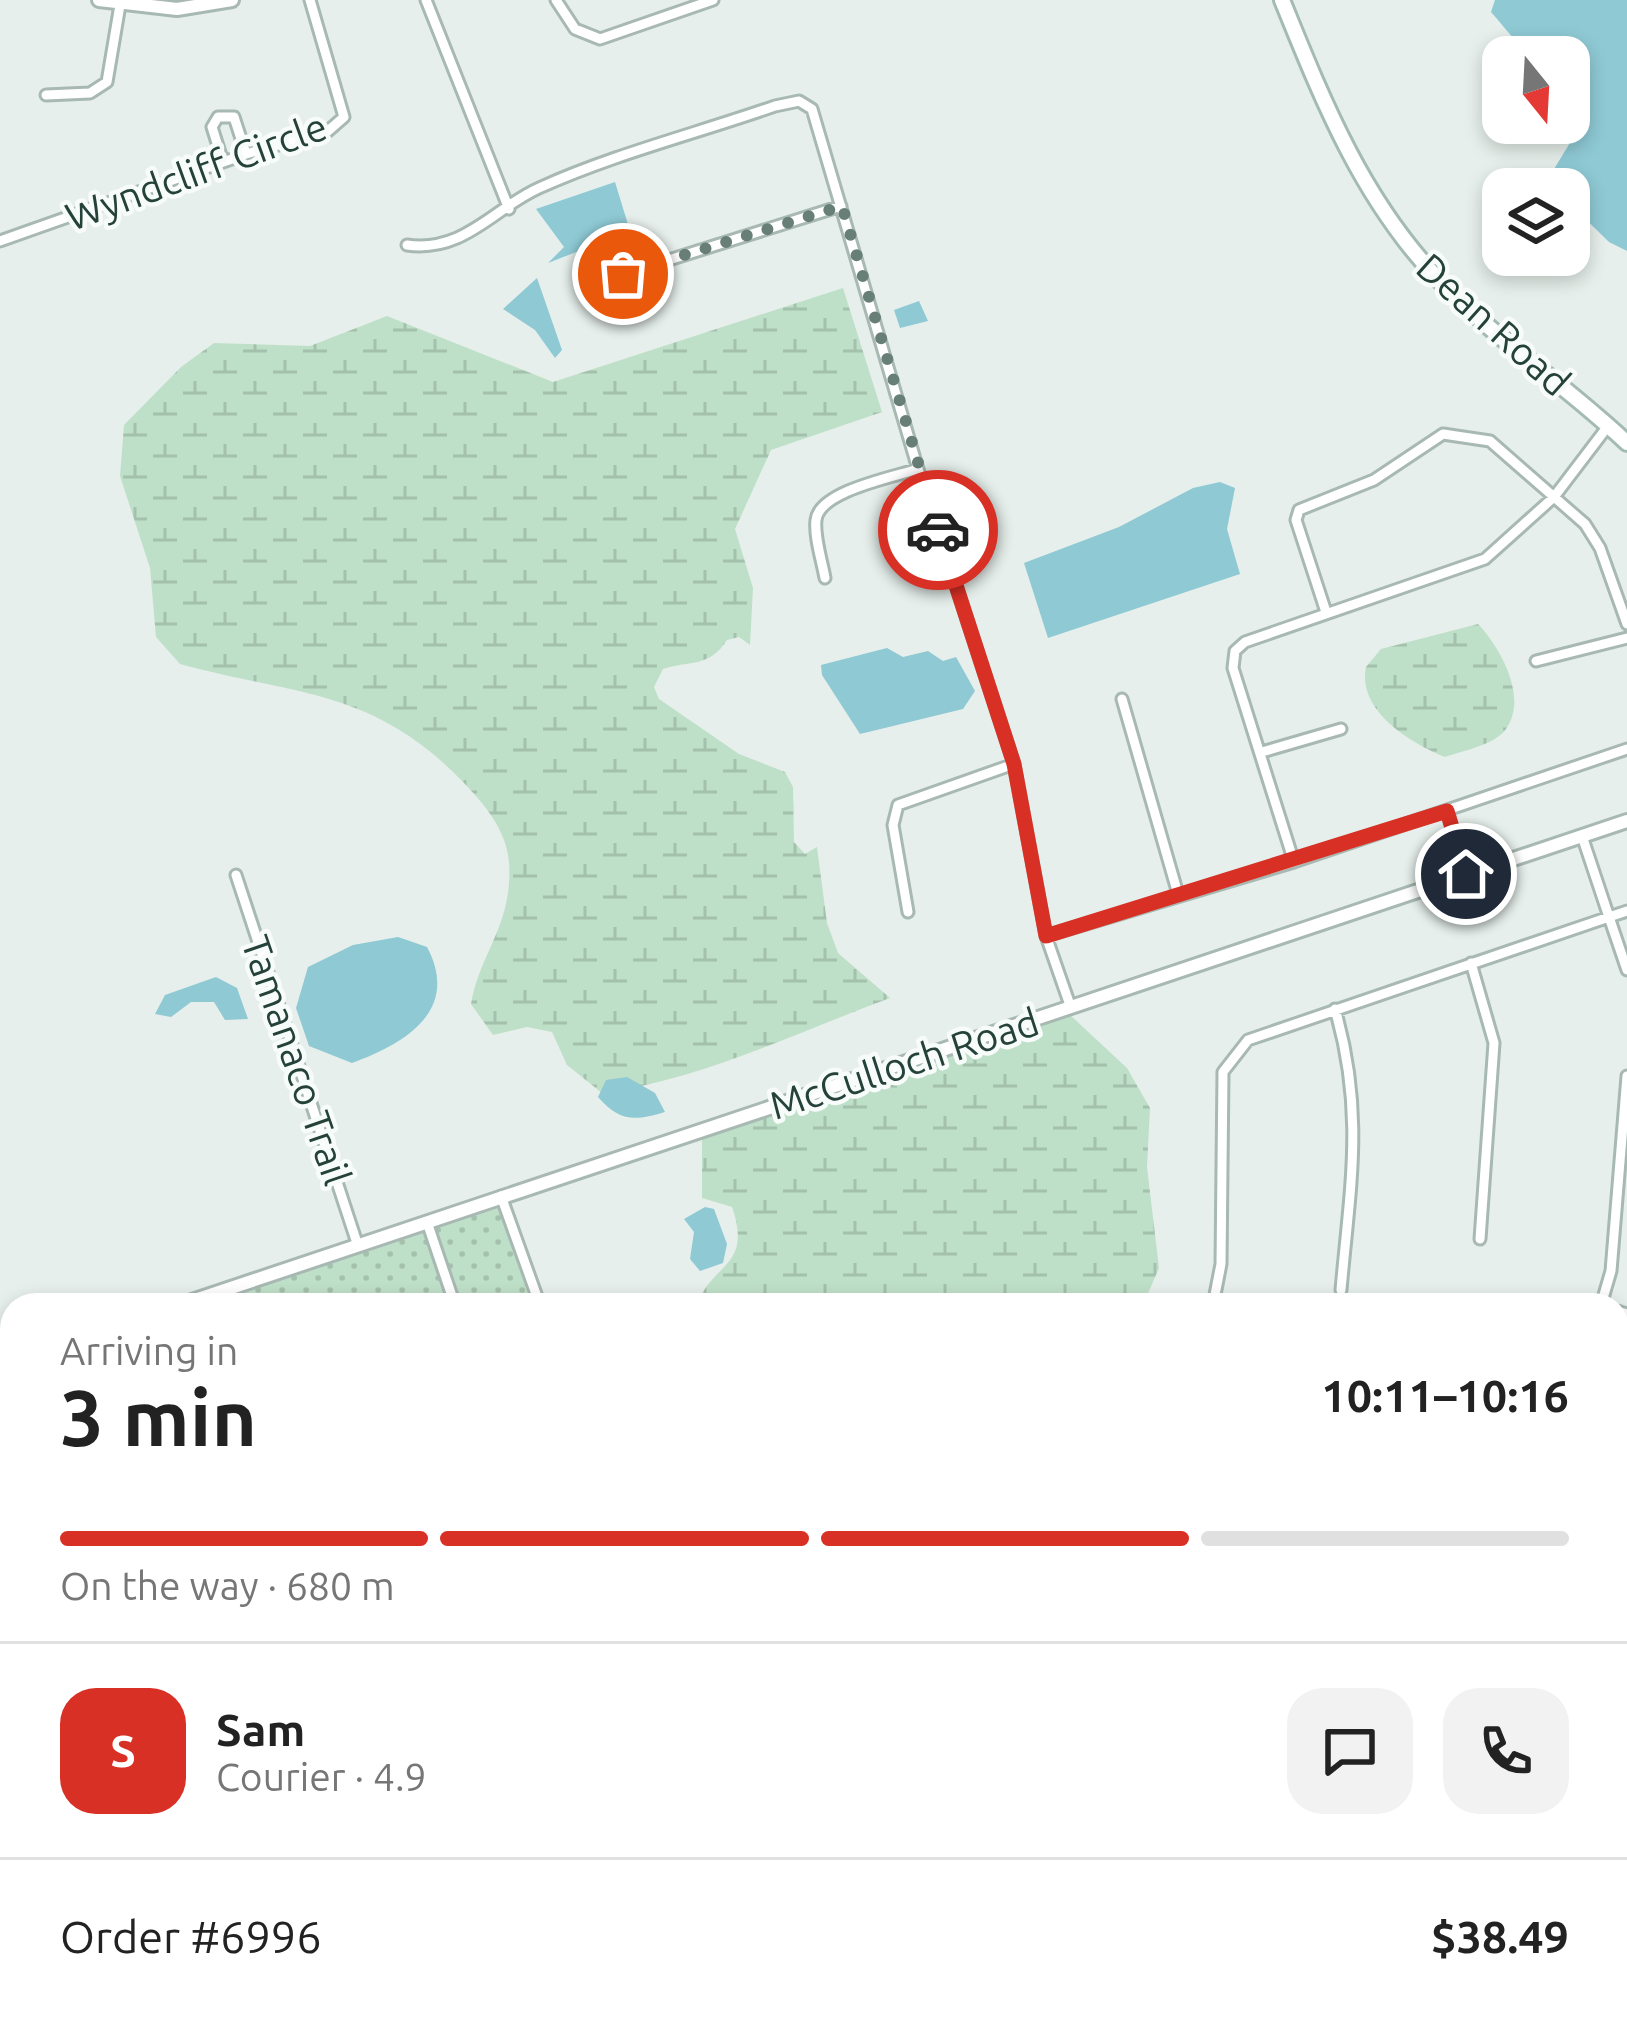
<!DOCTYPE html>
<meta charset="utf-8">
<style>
:root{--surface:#fff;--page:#f2f2f2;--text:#222;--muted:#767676;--line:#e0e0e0;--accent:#d93025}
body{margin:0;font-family:Ubuntu,sans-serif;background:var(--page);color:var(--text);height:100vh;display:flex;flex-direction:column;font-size:45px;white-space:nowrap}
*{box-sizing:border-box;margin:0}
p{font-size:39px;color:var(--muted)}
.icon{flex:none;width:66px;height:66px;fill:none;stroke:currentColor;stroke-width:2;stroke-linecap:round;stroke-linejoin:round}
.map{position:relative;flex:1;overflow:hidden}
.sheet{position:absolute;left:0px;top:1293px;width:1629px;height:744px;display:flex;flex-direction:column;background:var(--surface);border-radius:36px 36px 0 0;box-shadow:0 6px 18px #0003}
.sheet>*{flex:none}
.needle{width:78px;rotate:162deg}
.fabs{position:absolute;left:1482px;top:36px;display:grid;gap:24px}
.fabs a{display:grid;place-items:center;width:108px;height:108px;border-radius:24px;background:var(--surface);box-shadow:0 6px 18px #0003;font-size:60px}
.pin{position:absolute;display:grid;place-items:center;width:102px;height:102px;color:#fff;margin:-51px;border:6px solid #fff;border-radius:50%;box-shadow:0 3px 12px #0007}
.courier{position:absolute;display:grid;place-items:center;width:120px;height:120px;margin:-60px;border:9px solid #d93025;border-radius:50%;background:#fff;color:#222;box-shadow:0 3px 15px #0007}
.headline em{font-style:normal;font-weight:700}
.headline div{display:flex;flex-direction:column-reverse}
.headline{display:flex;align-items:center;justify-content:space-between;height:204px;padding:0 60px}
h1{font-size:78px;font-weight:700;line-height:90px}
.bar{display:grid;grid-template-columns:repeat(4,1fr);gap:18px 12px;align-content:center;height:144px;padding:0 60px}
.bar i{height:15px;border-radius:9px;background:var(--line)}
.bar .on{background:var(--accent)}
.bar p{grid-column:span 4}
.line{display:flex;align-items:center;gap:30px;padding:0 60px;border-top:3px solid var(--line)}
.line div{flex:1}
.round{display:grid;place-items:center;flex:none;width:126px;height:126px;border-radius:36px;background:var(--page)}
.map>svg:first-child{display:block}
</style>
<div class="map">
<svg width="1627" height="2037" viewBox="0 0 1627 2037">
<defs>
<pattern id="grass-dots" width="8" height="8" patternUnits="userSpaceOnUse" patternTransform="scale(3)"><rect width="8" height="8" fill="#bfe0c8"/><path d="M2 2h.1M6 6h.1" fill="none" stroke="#a4c1ad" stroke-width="1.8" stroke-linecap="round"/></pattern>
<pattern id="wetland-marsh" width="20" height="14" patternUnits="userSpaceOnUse" patternTransform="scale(3)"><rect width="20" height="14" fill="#bfe0c8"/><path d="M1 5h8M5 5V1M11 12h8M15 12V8" fill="none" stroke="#a4c1ad"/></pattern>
</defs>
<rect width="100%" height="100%" fill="#e6efeb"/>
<path fill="url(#grass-dots)" d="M499,1202L535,1305H460L433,1225Z
M424,1228L450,1305H244L239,1291Z
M1627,1787V1956L1617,1959V1789Z
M416,2025H527L529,2037H418Z
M697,2025H752L740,2037H697Z
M1433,2025H1487L1491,2037H1449Z"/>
<path fill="url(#wetland-marsh)" d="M843,288L882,412L771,450L735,529L753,588L750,645L739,637L727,640C709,668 691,660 663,669L654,687L659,699L739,754L785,772L793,787L794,842L805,854L817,847L827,923L838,953L890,998C798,1032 700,1080 602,1093L567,1065L552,1032L527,1027L493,1035L471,1004C480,952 513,925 509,863C507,831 485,805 464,783C373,688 297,696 180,664L156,637L150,568L120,476L124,425L181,367L214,343L310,346L387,316L553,382Z
M1478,624C1499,646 1529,697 1506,729C1495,745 1462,751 1445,757C1411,743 1357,711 1366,667L1381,649Z
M1069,1014L1127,1068L1150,1108L1147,1167L1159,1268L1143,1305H697C712,1262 753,1268 732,1207L702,1198V1135Z
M12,1939V2025H221L226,2037H0V1943Z
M753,2025H1118L1124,2037H740Z"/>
<path fill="#8ec9d4" d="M1495,0H1627V251L1609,242L1569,203V189H1559L1551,174L1582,123L1580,95L1569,85V57C1522,57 1521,46 1491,12Z
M615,182L630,231L548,263L564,247L536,209Z
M537,278L562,350L555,358L535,330L503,309Z
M919,301L928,321L900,328L894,310Z
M1220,482L1235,488L1227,529L1240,574L1048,638L1024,563L1119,527L1193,488Z
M887,648L903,657L928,651L943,661L956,657L975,691L963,709L860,734L822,675L821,665Z
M398,937L427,947C461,1011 404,1044 352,1063L309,1046L296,1008L308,967L353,945Z
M216,977L237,988L248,1019L225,1020L214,1002H191L171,1017L155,1014L165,995Z
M627,1077L655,1093L665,1112C634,1121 620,1122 598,1097L606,1080Z
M705,1207L714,1209L727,1244L723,1263L700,1271L690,1259L694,1232L684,1219Z
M1381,2025H1433L1449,2037H1377Z"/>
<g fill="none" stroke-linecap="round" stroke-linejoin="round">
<g stroke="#a8b8b2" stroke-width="15">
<path id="minor" d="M426,0L509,209
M556,0L575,29L600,39L713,0
M46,95L90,93L107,82L120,5
M223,162L212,127L218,117H234L246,154
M0,241L246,154L328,131L344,117L310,0
M407,245C464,253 494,208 539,188C614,154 698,133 775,106L799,101L812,109L918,469L1014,764L1046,936L1071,1008
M624,274L841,206
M825,578C822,561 814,537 816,520C819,491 894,477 918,469
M1326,612L1296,520L1299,510L1374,480L1443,434L1490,441L1585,524L1600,548L1627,624
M1536,661L1627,638
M1122,699L1178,894
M1262,752L1341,729
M1447,811L1466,874
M1582,836L1609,917L1627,911
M1294,862L1233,668L1235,651L1245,642L1485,559L1554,497L1608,426
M236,875L358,1246
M908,912L893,825L898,805L1014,764
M1046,936L1294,862L1627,749
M1471,963L1494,1043L1480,1239
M1335,1009C1365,1113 1350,1186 1341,1290
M501,1196L540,1305
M427,1222L455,1305
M1213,1305L1221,1264L1223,1072L1248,1040L1609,917L1627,970
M1601,1305L1611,1271L1627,1076
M1617,1311L1627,1314
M1617,1784L1627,1781
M1617,1964L1627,1961
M1495,2025L1498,2037
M302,2037L339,2025
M692,2037L693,2025
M1342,2037V2025"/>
</g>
<g stroke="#a8b8b2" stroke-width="18">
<path id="tertiary" d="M99,0L177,9L232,0
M180,1305L1627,821
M0,1365L12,1361"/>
</g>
<g stroke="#a4bbb3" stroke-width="20">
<path id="secondary" d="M1282,0C1323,101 1362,200 1439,280C1496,340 1567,386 1627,443"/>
</g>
<use href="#minor" stroke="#fff" stroke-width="9"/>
<use href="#tertiary" stroke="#fff" stroke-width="12"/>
<use href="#secondary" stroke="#fff" stroke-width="14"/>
</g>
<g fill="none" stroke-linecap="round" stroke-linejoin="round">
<path stroke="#687f78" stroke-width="12" stroke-dasharray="0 21.6" d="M623,274L842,206L938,530"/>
<path stroke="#d93025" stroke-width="15" d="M938,530L1014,764L1046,936L1447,811L1466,874"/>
</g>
<g text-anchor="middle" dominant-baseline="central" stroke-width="9" stroke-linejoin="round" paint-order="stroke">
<g font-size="39" fill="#24423a" stroke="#f7fbf9">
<text transform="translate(196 171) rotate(-20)">Wyndcliff Circle</text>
<text transform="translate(1494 324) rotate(42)">Dean Road</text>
<text transform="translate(297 1060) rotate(71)">Tamanaco Trail</text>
<text transform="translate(904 1063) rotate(-18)">McCulloch Road</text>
</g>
</g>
</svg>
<div class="fabs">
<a><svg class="needle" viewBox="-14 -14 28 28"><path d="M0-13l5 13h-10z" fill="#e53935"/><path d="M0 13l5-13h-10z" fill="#767676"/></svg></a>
<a><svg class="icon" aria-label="layers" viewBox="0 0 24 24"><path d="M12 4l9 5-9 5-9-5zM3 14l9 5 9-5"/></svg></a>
</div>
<div class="pin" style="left:623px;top:274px;background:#ea580c"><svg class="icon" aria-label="bag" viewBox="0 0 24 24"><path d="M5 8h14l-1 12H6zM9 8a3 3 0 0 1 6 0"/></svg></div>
<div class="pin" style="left:1466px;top:874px;background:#1f2937"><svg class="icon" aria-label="home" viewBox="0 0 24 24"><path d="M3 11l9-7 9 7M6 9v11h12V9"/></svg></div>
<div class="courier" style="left:938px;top:530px"><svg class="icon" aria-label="car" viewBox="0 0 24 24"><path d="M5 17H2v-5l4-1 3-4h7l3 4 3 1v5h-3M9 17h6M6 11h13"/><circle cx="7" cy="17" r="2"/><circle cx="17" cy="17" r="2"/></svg></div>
<section class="sheet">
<div class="headline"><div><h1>3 min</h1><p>Arriving in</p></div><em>10:11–10:16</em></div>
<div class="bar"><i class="on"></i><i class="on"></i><i class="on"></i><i></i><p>On the way · 680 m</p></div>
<div class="line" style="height:216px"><b class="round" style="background:var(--accent);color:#fff">S</b><div><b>Sam</b><p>Courier · 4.9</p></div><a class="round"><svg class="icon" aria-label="chat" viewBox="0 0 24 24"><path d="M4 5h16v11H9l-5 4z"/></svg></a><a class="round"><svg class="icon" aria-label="phone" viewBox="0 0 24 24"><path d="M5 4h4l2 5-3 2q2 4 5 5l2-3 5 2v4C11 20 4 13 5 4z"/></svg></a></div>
<div class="line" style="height:156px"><div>Order #6996</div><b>$38.49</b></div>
</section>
</div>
